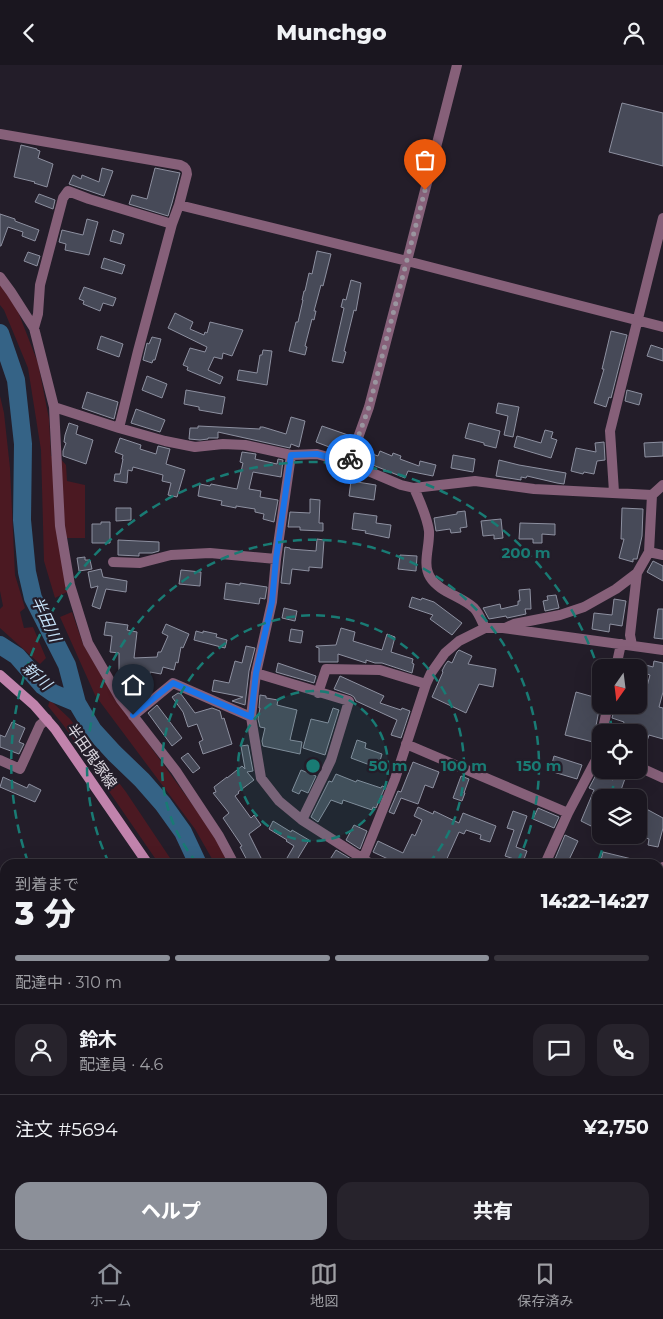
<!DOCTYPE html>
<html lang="ja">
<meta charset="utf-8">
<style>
:root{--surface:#1a161f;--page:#27232c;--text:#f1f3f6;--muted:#9f9fa4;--line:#38353d;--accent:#8c9099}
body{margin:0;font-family:Montserrat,"Noto Sans JP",sans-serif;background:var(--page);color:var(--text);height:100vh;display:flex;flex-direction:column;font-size:19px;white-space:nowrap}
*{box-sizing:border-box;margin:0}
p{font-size:16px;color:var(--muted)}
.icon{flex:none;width:28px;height:28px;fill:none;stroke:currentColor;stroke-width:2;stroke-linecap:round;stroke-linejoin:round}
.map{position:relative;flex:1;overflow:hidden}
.panel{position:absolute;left:0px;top:794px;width:664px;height:391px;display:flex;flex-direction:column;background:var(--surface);border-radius:15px 15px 0 0;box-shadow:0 5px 20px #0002,0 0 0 1px var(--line)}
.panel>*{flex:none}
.needle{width:32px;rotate:194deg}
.fabs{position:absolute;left:592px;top:594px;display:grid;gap:10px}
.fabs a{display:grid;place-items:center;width:55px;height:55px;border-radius:10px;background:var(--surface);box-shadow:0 5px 20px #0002,0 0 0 1px var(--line);font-size:25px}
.pin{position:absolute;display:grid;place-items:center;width:42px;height:42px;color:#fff;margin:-51px -21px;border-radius:50% 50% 50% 0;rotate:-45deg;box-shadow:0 0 5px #0007}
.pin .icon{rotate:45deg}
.courier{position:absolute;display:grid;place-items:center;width:50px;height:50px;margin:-25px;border:4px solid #1a73e8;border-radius:50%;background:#fff;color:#222;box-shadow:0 1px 6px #0007}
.headline em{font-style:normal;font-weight:800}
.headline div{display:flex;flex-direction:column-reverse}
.headline{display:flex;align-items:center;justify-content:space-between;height:85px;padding:0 15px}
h1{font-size:32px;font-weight:800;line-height:38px}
.bar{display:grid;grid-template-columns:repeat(4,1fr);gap:8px 5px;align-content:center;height:60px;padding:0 15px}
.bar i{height:6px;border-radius:4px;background:var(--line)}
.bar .selected{background:var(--accent)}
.bar p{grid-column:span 4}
.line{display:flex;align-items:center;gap:12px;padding:0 15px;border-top:1px solid var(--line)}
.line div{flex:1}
.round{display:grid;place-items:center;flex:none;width:52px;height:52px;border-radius:15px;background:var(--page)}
.primary-button{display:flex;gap:10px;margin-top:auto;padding:10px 15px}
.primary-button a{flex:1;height:58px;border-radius:15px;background:var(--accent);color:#fff;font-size:20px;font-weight:800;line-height:58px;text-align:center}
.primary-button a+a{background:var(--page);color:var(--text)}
header{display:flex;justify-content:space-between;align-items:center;height:65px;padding:0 15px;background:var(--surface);font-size:22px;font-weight:800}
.tabs{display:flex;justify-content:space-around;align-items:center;height:70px;border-top:1px solid var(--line);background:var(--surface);font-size:14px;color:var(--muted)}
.tabs a{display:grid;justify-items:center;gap:2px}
.tabs .selected{color:var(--accent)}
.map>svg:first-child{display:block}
</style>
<header><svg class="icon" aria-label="back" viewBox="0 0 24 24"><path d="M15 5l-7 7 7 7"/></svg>Munchgo<svg class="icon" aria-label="person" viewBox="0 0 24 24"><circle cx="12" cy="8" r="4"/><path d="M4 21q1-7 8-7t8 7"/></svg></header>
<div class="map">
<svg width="663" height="1184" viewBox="0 0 663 1184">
<rect width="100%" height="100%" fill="#231d29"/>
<path fill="#4b1922" d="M0,218L17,244L38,298L49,354L51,391H58L66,400L67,416L85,420V473H65L69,526L55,533L44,496L41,385L28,303L4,245L0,240Z
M0,331L4,348L10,403L15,510L25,543L20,547L24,563L33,562L46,593L40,599L0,563V544L3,541L0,526Z
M72,547L83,579L116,634L213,768L230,799H215L195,764L95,630L60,552Z
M50,635L70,654L126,727L174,799H159L64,661L48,641Z"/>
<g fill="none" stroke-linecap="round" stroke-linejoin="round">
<path stroke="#356386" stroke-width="18" d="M0,268L16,315L23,379L22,455L27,507L33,533L67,600L77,638L93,665L114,688L142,715L163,739L183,767L198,799
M0,580L17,591L43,621L53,628L77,638"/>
</g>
<path fill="#474a58" stroke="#8d90a0" d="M622,38L663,48V101L609,87Z
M21,80L37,84V85L40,86L38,93L53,99L47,122L34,118L35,117L14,112Z
M102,103L113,106L104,131L69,119L73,110L81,114L82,110L99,117Z
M155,103L180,108L172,138L168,151L129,139L132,130L147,134Z
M39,129L55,135L53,144L35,137Z
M0,149L15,154V156L39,165L35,176L22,171L23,167L8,162L1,181H0Z
M87,154L98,157L89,190L65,185L66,179L59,177L62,165L83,170Z
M113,165L124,169L121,179L110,176Z
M317,186L331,189L323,221L321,220L314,246H316L314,255L312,254L305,281L307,282L305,290L289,286L296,257H298L303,235H302L304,226H305L309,208L312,209Z
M28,187L40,191L37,201L24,196Z
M104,193L125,200L122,209L101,203Z
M351,215L361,218L356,246L354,245L344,286L346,287L343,298L332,296L344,243L341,242L343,234L346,235Z
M84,222L116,233L113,241L103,238L100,246L83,239L84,236L79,234Z
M175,248L193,257L190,264L204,270L205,267L207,268L210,257L243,265L232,291L223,288L222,294L214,292L208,305L223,312L220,319L187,305L188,302L183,300L190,283L205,287L207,282L168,263Z
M611,266L627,270L611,333L609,332L606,342L594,338L604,304H602Z
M101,271L123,279L119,292L97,284Z
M152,272L161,274L155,295H153L152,298L143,295L147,278L149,279Z
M651,280L663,284V296L647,291Z
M263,285L272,286L267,320L237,315L239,305L257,308L260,290H262Z
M147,311L167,319L162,333L142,325Z
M186,325L225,332L222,349L199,345V342L184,339Z
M627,325L642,329L639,340L625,336Z
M87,327L118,337L114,354L82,343Z
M498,338L519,342L513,372L504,370L508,351L496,348Z
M136,344L165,355L160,367L131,358Z
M291,352L305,356L299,382L291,379L290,383L218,367V373H208V374L200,375L189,374L190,363H198V361L260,364V362H263L286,369Z
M69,358L78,361L76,369L93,375L86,399L63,391V386L66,378L64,377L65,370Z
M469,358L500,366L496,383L484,380V378L465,373Z
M322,361L351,371L345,388L316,377Z
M545,365L553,367L551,373L557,375L551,393L514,382L517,371L541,378Z
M120,373L141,380L140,384L156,389L158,381L170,384L166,399L185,405L177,432L168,430L171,418L162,416L163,410L133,402L132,406L128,405L127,418L114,416L115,409H120L123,394H122L123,390L115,387Z
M604,377L605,395L597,396L594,409L584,407L583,409L571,406L576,383L596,387L595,378Z
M663,377V391L645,392L644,378Z
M361,385L378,391L380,386L392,391L393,388L401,391L400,394L419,401L420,396L436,400L433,411L408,406L405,413L358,394Z
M242,387L256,389L255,394L277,399L278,394L283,395L281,412L253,407L249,424L261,426L260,432L278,435L274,457L263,454L264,449L255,447V444L236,441V443L221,440L222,436L198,431L200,419L210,421L211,419L237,424L243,398L240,397Z
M453,390L475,394L473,407L451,403Z
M499,395L519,400L566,408L564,419L557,418L527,411L526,413L521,412V415L496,411Z
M351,416L376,420L374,435L349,431Z
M310,434L320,435L319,458H323V466L300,465V462H288L290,447L310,448Z
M116,443H131V455L116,456Z
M622,443L643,444L642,471L637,494H633V497L619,493L624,474H621Z
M465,446L467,462L460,463L461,467L451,468L450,464L436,466L434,453L457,449V447Z
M354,448L377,451L376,458L391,460L389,473L365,468L366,466L352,464Z
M501,454L503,473L494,474V470L483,471L481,456Z
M101,457H110V478H92V459H101Z
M520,458L555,459V470L542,469V478H533V474H519Z
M317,474L324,475L322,503L309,502V506L292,504L290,519L281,518L285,482L290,483V484L316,486Z
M118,475L159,477V486L152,488H139V491L118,490Z
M400,490L417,491L416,506L398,504Z
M85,492V495H90L92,504L79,506L77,493Z
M653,496L663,501V516L647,507Z
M101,504L103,512L127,516L126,527L106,524L100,544L92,541L98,521L91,523L88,507Z
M181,505L201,507L200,521L179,519Z
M226,518L240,520V518L267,522L265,534L260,533L259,539L224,534Z
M530,524L531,544H525L526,549L507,553L506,551L489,554L483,543L500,539L501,544L518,540V536H520L519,525Z
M556,530L559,543L545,546L543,536L548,535L547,531Z
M412,532L421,535L422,533L434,537L462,558L452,570L430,554L433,550L409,542Z
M614,534L626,536L622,561L610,559L609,567L592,564L594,548L612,550Z
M284,543L297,546L295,556L282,553Z
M658,544H663V574L654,573Z
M106,557L128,560L127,565L137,567L134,593L157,592L158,587H161L168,571L162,568L166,559L189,569L183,583L181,582L178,598L176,597L174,605L163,602L161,609L150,607V609L119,610V588L110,587L112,571L104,570Z
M341,563L355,567L353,576L382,585L387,569L395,572L391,587L413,594L412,598L414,599L412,608L382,598H375L366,595V598L338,589V597H319V583L316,582V581L336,580Z
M291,564L303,566L301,578L289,576Z
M196,566L203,568V566L217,569L216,572L227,575L225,583L194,575Z
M246,581L255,583L249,606L245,640L232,636L243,632L212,626L214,615L229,618L235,596L242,598Z
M459,585L472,591L468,599L496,604L493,622L479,619L466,648L432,632L443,607L442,606L445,600L448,596L452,598L457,587Z
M654,596L663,598V627L659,642L663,643V674L649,670L646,679L639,677V668H621L624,657L612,653L615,641L640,648L650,610L639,606V598L653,602Z
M278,598L316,611L314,618L276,607Z
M340,611L384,631L380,638L401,645L402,643L410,646L401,673L391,670L397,655L356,636L354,632L351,630L334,624Z
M138,616L148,630L140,637L128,623Z
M576,627L601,634L593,677L565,670Z
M178,628L181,629L195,648L212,643L220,646L222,654L224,653L232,679L203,689L199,677L203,675L197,659L188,662L183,647L172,632Z
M260,630L266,631V633L278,635L277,640L297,645L290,675L302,677L300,689L263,681L262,676L265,663L260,662L258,654L260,643H259Z
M157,640L182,673L172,681L148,648Z
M333,643L339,645L325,690L303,683L311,654L328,658Z
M12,657L25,663L19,677L24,679L19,689L0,682V670L5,672Z
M357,675L366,678L365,683L382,689L378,703L351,693Z
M248,680L253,706L247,707L254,715L238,727L239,728L235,731L251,753L254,750L261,760L249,769L264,799H249L240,782L242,781L223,753L229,748L213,728L216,727L214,722L227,712V713L242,701L245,704L241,681Z
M188,688L200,703L193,708L181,693Z
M554,691L582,700L577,714L550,706Z
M413,697L439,707L433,723L425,720L418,739L401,733L394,749L389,747L398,726L401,727Z
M301,705L316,711L308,728L301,725L299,729L292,726Z
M617,705H628L621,725L635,732H601V762L592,758L591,761L581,756L594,725L589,723L597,708L613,715Z
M336,709L356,717L357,715L381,723L382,721L385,722L376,743L373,742L372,745L343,735L342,739L331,735L318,757L311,752L329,716L332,717Z
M461,711L469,714L464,728H465L462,736L453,733Z
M3,712L27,723L29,719L41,725L35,737L0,722Z
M639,740L663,753V763L658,782L648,780L649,774L639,771Z
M418,742L433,749L434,746L459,758L463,748L496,761L490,777L480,774L481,770L466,765L464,769L459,767L445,798L434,793L431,799H385L388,794L373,787L378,776L403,788L412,769L415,771L422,755L414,751Z
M538,743L559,752L554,763L533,754Z
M513,746L527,751L516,782L527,786L523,797L505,791L514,765L507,763Z
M273,756L291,767L292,765L309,775L295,798L287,793L294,781L286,776L287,775L269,764Z
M354,760L367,766L360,784L346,775Z
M565,770L578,776L567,799L555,794Z
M336,785L351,794L348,799L339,794L336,799H327Z
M603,787L640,796V799H600Z"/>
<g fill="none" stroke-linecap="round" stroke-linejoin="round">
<path stroke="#866079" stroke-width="10" d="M0,69L180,100C185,102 187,104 187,109L179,140L172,159L138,286L119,363
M179,140L407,196L663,262
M0,212L11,227L34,263L54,342L60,461L70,520L88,578L121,635L176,706L219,771L234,799
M34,263L38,249L40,220L63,133L68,126L89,134L172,159
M54,342L119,363L165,376L195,382L223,379L245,380L291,390L317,389L349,398L401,420L414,423L475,416L534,424L652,430
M291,390L276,494L272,537L256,608L251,652L261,713L279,736L302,755L371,799
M349,398L369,342L407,196L457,0
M414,423C420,437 427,451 429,466C430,481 422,499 430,512C439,527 461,531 474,543C479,548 482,557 485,563
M614,427L610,366L663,153
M649,487L663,490
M113,497L140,498L171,490L210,488L276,494
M505,563L514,559L560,550L584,542L616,524L637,508L649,487L652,430L663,420
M632,580L630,570L637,508
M616,602L621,579
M256,608L349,636L331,695L302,755
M318,628L326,604L380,605L426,619
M133,651L173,618L251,652
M602,668L608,640
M406,679L568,748
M0,695L20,704L40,660L47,654
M639,702L663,713
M361,799L395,714L426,619L431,608L445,588L459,576L485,563H503L663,585
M545,799L568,748L597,693L601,676
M659,813L663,802
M659,912L663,914
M0,916L5,918
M659,933L663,932
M0,1041L5,1029
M659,1083L663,1079
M659,1123L663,1127
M557,1180L560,1181H567L570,1184
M645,1180L649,1184"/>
<path stroke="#c183ac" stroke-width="10" d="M0,610L34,640L55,664L148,799
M256,1184L257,1180"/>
<path stroke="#ee9fd4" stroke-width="12" d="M659,953L663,948
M365,1184L374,1180
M457,1184L460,1180"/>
</g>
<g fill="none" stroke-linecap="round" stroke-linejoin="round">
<path stroke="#9a959f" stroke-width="5" stroke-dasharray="0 9" d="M350,394L369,342L425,125"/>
<path stroke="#1a73e8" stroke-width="6" d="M133,650L173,618L251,652L256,608L272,537L276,494L291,390L317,389L349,398L350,394"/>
</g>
<circle cx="313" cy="701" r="75" fill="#197b74" fill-opacity=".12"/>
<g fill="none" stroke="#197b74" stroke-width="2.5" stroke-dasharray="9 6">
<circle cx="313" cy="701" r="75"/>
<path d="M197 798A151 151 0 1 1 429 798"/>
<path d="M109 798A226 226 0 1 1 517 798"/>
<path d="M614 706A301 301 0 0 1 612 732M606 771A301 301 0 0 1 598 797M28 797A301 301 0 1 1 601 613M608 641A301 301 0 0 1 612 667"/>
</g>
<g text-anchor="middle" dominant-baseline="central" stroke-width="4.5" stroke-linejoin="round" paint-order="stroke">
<g font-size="15" fill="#dad6de" stroke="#231d29">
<text transform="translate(92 691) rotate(55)">半田鬼塚線</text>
</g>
<g font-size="16" font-style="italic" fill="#c4dff5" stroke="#231d29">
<text transform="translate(46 554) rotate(65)">半田川</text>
<text transform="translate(37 611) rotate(42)">新川</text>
</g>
</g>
<circle cx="313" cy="701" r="8" fill="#197b74" stroke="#231d29" stroke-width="2.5"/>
<g font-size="15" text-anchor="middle" font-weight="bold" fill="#197b74" stroke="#231d29" stroke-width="4.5" stroke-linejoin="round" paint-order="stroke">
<text x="526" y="493">200 m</text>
<text x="388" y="706">50 m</text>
<text x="464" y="706">100 m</text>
<text x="539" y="706">150 m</text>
</g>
</svg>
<div class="fabs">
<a><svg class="needle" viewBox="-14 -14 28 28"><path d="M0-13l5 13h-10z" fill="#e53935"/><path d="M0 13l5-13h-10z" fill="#9f9fa4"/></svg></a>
<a><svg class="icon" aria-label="locate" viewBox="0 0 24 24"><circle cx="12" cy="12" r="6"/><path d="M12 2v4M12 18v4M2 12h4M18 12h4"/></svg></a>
<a><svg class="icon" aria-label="layers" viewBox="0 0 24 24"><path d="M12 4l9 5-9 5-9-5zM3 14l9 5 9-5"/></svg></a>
</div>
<div class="pin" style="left:425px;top:125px;background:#ea580c"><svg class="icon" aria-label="bag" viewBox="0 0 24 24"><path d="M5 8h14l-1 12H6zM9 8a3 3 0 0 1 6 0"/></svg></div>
<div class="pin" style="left:133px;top:650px;background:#1f2937"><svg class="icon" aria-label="home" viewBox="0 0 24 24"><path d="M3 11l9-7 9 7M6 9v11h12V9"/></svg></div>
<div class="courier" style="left:350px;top:394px"><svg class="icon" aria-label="bike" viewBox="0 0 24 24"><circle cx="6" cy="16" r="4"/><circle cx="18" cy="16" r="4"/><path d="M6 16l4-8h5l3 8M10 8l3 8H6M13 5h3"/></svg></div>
<section class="panel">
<div class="headline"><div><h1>3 分</h1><p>到着まで</p></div><em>14:22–14:27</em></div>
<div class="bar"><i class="selected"></i><i class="selected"></i><i class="selected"></i><i></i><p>配達中 · 310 m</p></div>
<div class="line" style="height:90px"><a class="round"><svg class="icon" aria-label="person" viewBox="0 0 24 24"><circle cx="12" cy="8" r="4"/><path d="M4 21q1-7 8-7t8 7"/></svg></a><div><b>鈴木</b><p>配達員 · 4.6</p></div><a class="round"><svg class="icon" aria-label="chat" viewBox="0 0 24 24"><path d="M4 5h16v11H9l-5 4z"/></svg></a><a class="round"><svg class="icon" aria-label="phone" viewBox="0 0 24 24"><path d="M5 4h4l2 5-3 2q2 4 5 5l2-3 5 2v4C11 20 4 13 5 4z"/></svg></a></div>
<div class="line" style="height:65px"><div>注文 #5694</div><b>¥2,750</b></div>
<div class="primary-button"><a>ヘルプ</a><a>共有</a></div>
</section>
</div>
<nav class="tabs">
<a class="selected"><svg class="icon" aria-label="home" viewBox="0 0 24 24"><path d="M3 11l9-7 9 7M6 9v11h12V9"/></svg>ホーム</a>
<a><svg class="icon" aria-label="map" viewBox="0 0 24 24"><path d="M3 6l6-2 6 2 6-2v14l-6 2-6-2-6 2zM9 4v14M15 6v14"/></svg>地図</a>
<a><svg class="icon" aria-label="saved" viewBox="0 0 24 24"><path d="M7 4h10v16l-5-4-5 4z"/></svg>保存済み</a>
</nav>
